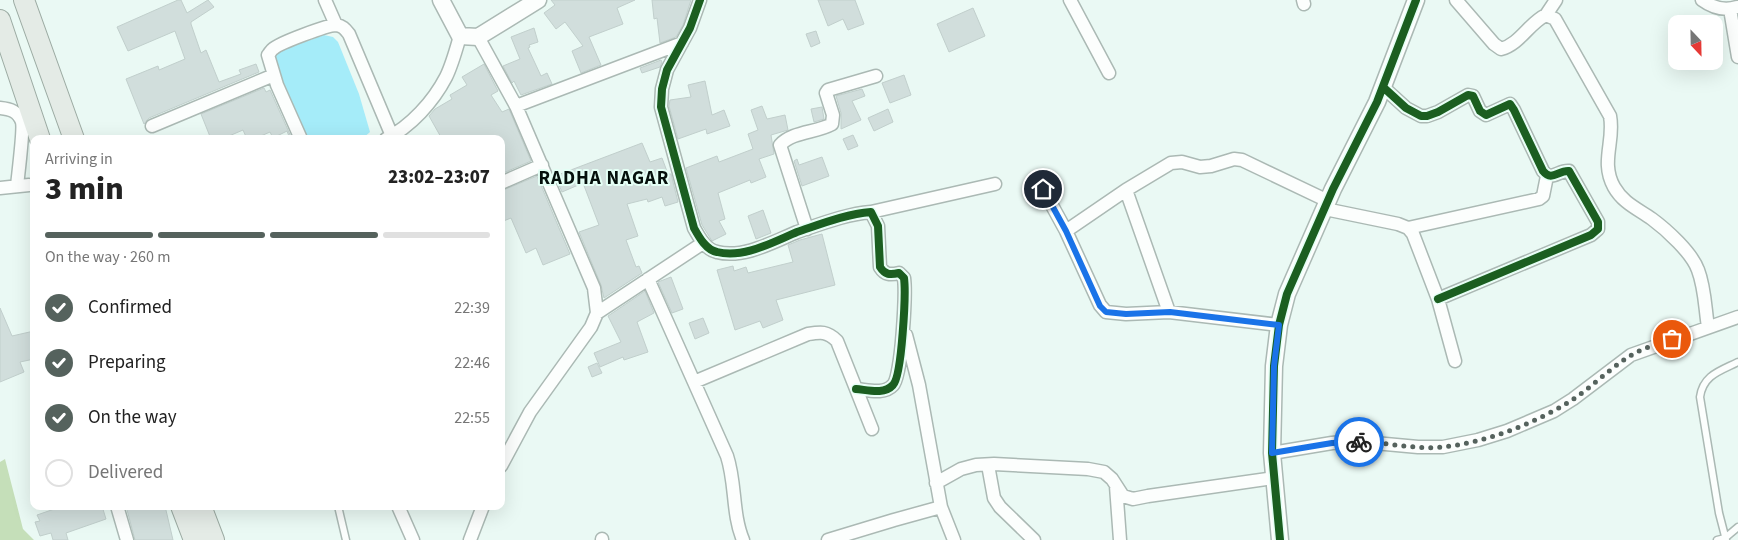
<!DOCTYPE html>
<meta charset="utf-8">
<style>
:root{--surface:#fff;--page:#f2f2f2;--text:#222;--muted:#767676;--line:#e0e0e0;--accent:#55625d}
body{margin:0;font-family:"Source Sans 3",sans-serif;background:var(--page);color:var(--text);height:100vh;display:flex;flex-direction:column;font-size:19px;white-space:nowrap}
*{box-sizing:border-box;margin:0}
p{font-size:16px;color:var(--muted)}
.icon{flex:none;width:28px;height:28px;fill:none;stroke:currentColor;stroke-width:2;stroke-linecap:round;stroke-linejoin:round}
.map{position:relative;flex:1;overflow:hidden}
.drawer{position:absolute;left:30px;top:135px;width:475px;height:375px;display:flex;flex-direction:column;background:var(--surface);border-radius:10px;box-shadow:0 5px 20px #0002}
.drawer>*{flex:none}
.needle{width:32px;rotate:158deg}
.buttons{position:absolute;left:1668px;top:15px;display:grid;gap:10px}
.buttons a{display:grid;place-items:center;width:55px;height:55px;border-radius:10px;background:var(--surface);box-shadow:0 5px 20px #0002;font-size:25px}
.pin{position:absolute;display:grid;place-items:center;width:42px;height:42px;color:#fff;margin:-21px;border:2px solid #fff;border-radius:50%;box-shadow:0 1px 5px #0007}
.courier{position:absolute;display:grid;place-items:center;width:50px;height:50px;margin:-25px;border:4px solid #1a73e8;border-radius:50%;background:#fff;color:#222;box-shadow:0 1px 6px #0007}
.headline em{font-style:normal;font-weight:800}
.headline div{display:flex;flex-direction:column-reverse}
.headline{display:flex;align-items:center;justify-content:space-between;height:85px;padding:0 15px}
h1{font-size:32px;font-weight:800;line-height:38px}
.bar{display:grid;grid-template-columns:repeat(4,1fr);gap:8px 5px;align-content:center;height:60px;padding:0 15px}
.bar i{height:6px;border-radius:4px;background:var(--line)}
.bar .current{background:var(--accent)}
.bar p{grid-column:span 4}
ol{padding:0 15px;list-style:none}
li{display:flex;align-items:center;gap:15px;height:55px}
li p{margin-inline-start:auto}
li .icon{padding:5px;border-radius:50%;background:var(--accent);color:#fff;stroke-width:4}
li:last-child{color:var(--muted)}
li i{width:28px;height:28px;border:2px solid var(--line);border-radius:50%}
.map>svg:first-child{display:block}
</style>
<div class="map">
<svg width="1738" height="540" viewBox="0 0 1738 540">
<rect width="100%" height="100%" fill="#eaf9f4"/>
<path fill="#c5dfb9" d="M5,459L23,529L34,540H0V462Z"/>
<path fill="#a5ecf9" d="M324,35L333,37L338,42L359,94L370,132L362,139H306L275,67L274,59L277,52Z"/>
<path fill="#d1dedc" stroke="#c1cfcc" d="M178,0H181L187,13L208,0L214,7L191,22V24L201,53L206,50L219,82L241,74L239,70L256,64L259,72L149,118L144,124L126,79L158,66L159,70L185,59L175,31L128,51L117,27Z
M551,0H635L617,8L623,24L589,37L601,65L581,73L572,51L583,46L565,22L556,29L544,13L555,5Z
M652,0H691L683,25L676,37L660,43L657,18L654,19Z
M818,0H855L864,24L848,30L843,19L828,26Z
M973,8L985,36L949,52L937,24Z
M534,28L538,42L529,45L530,47L528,48L541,76L547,73L552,84L521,95L514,81L512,83L503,66L520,59L511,37Z
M816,31L820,43L811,47L806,34Z
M661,60L662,62L660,67L642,73L640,68Z
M484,64L498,91L491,95L502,112L509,109L531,161L501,174V139H442L429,116L435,109L452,99L450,95L467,85L462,77Z
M904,75L911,95L890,103L882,83Z
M705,81L712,115L724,110L730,126L707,134L706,129L678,139L669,106L670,100L691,97L688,85Z
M264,88L266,92L270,90L292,139H290L287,131L273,138L270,132L254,139H247L243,130L222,139H211L201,114Z
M862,89L865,96L852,101L861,120L841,129V113L836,96Z
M762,106L767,119L785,115L788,130L771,135L774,154L759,159L766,177L751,183L750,180L718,193L725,219L719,221L726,234L712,241L702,225L686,168L717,156L719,162L753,149L748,134L758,130L751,110Z
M822,107L824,119L814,122L811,109Z
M888,109L893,122L874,131L868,118Z
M853,135L858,146L848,150L843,139Z
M642,143L650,162L662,158L668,174H671L678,202L665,206L662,197L648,202L647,199L627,204L638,236L626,240L636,267L639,266L642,273L604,298L601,285L579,232L599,225L583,183L562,192L555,176Z
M822,157L829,176L802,186L794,161L797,159L799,165Z
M537,176L570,254L543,265L536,248L526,253L511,218L501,222V191Z
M763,210L771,233L756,239L748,216Z
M822,234L835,285L776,300L783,320L763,328L760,321L735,330L717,270L733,266L734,271L746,267L748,273L793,262L788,245L800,240Z
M671,277L683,309L672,313L658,282Z
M645,291L654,313L637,322L648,352L624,360L623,357L600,367L594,353L621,342L608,316Z
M0,308L12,336L34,331V359L20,362L24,372L0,382Z
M703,318L709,333L695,339L689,323Z
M597,363L602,373L592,377L588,367Z
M63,506H102L106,519L66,533L68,540H53L51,533L40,536L35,522L40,521L37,515Z
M126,506H165L173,540H135Z"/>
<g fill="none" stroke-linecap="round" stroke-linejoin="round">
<g stroke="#abb9b4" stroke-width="9">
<path id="service" d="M338,506L346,540
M1717,540L1725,538L1738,527
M1726,540L1719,513L1700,397C1703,375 1720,371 1738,362"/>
</g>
<g stroke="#abb9b4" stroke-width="15">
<path id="minor" d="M325,0L336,25
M700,0L690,28L667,70L662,89L661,107L694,228C699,237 706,250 717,252C743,259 773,242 797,232C821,224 846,214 871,212L878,226L880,267C885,275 890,275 899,273L904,278C906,293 902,376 893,385C884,395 868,390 856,389
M1070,0L1109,73
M1303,0L1304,4
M1456,0L1494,44L1501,49C1520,44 1529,23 1546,15L1555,19L1610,116C1615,141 1600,162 1614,187C1623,203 1638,209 1652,219C1667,230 1692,253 1698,270C1705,288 1705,308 1708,327
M1702,0C1713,8 1725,11 1737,7
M1730,9L1738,57
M1546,15L1556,0
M478,37L516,106L594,288L597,313L591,327L530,412L501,466
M1383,87L1406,108L1421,116H1427L1438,112L1468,95L1473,96L1480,111L1486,115L1510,104L1514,110L1543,171C1552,182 1558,170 1569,171L1598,222V229L1591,235L1438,299
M516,106L682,43
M0,108C10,109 18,111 22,122C24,130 18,175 17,186
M152,126L274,75
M301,139L277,85L268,55C270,53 271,50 273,49C279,43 328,25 336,25C343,26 345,29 349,34L392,136
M386,139C411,126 433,102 446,77C452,65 456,50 460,36
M501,183L542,165
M0,188L29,185
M1043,189L1066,231L1100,305L1106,312L1126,314L1169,312L1279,325
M1126,190L1169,312
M1325,209L1398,224L1408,228L1413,234L1438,299L1455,361
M871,212L995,184
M1408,228L1539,199L1543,196L1547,176
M807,229L780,145C793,131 816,133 832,124L833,115L826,93L828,90L876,76
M1066,231L1126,190L1171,163L1182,162L1200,167L1211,166L1234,159L1242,160L1328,201
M648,279L727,456C736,483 732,514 743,540
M597,313L703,243
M906,335L919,385L941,507L954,540
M694,382L808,334C821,332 827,331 837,341L872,429
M1272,453L1332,443L1353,441L1418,447H1443L1478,440L1507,431L1554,411L1573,399L1631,355L1738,317
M988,465L994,498L1000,507L1034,540
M936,483L961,469L976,465L994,464L1088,469L1104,472L1112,479L1123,496L1133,499L1148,496L1274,478
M1116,486L1120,540
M117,506L127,540
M398,506L413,540
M602,539V540
M470,540L483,506
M828,540L894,520L941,507"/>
</g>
<g stroke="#abb9b4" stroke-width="19">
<path id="tertiary" d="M441,0L460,36L478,37L538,0
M1280,540L1272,453L1274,366L1279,325L1287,294L1333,189L1377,102L1416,0"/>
</g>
<g stroke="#9caba3" stroke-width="22">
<path id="primary" d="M24,0L74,139
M0,20L40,139
M181,506L194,540
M201,506L214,540"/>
</g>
<use href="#service" stroke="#fcfefd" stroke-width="6"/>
<use href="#minor" stroke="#fcfefd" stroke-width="12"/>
<use href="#tertiary" stroke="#fcfefd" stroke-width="16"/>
<use href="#primary" stroke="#e4ebe6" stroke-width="20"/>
<g stroke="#e4fff5" stroke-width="11">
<path id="cycleway" d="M700,0L690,28L667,70L662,89L661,107L694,228C699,237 706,250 717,252C743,259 773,242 797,232C821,224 846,214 871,212L878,226L880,267C885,275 890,275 899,273L904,278C906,293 902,376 893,385C884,395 868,390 856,389
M1383,87L1406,108L1421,116H1427L1438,112L1468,95L1473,96L1480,111L1486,115L1510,104L1514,110L1543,171C1552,182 1558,170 1569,171L1598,222V229L1591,235L1438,299
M1280,540L1272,453L1274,366L1279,325L1287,294L1333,189L1377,102L1416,0"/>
</g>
<use href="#cycleway" stroke="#1b5e20" stroke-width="8"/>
</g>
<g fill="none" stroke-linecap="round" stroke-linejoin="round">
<path stroke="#55625d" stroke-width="5" stroke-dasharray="0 9" d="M1359,442C1387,442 1415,450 1443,447C1487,442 1534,424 1572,400C1592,387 1609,369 1630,356C1642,348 1658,344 1672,339"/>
<path stroke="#1a73e8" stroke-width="6" d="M1043,189L1066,231L1100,306L1106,312L1126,314L1170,312L1279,325L1274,366L1272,453L1332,443L1359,442"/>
</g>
<g text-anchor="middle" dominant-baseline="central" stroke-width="4" stroke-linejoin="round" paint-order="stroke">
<g font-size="19" font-weight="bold" letter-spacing="1" fill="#05100c" stroke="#e4fff5">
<text x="604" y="178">RADHA NAGAR</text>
</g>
</g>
</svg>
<div class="buttons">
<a><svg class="needle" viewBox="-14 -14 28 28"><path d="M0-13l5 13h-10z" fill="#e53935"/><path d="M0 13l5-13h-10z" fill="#767676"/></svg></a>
</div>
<div class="pin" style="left:1672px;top:339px;background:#ea580c"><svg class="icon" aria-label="bag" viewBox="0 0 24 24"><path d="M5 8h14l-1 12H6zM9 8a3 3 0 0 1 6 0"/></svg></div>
<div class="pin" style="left:1043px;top:189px;background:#1f2937"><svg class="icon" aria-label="home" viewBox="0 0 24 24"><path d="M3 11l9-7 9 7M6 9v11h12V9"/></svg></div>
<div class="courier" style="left:1359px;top:442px"><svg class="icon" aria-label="bike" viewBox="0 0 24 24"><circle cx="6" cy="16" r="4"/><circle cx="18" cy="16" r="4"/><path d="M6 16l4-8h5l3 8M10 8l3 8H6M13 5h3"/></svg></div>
<section class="drawer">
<div class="headline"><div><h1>3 min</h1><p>Arriving in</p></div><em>23:02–23:07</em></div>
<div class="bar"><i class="current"></i><i class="current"></i><i class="current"></i><i></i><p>On the way · 260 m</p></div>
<ol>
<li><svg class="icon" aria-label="check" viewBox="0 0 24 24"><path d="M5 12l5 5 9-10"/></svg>Confirmed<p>22:39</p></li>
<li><svg class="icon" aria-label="check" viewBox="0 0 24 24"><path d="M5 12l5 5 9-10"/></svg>Preparing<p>22:46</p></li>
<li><svg class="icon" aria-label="check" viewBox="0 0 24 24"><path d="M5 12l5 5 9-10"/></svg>On the way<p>22:55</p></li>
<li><i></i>Delivered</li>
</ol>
</section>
</div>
